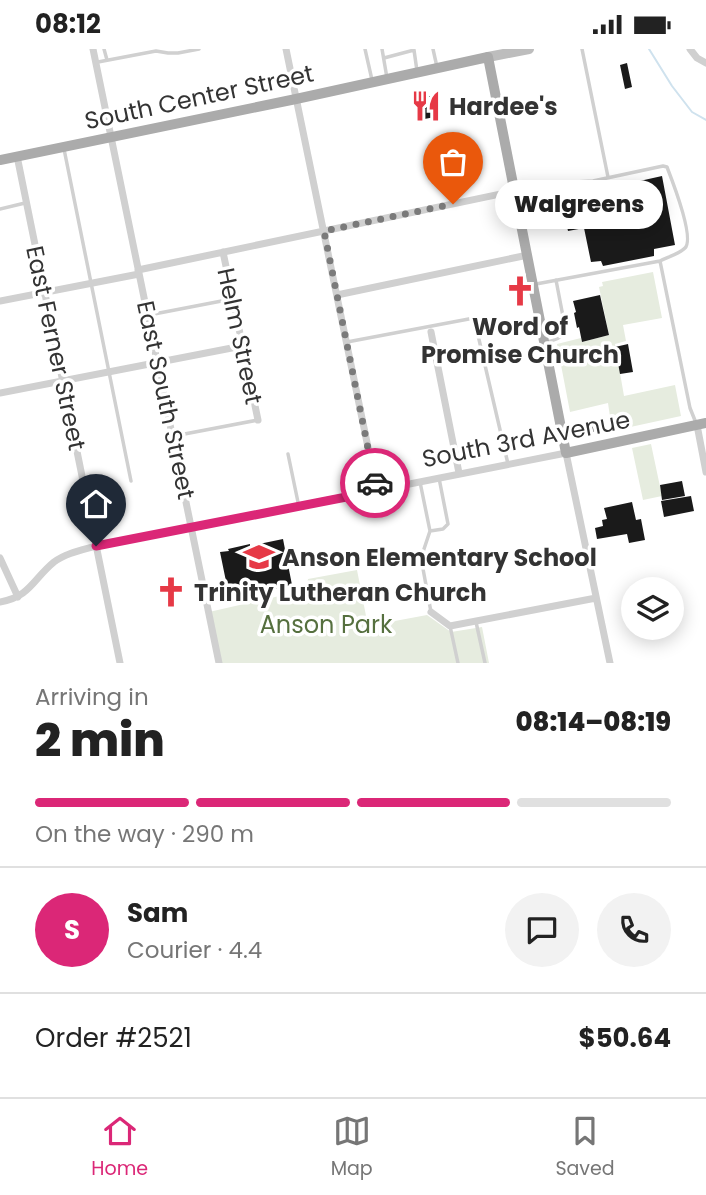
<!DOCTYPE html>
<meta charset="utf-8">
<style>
:root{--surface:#fff;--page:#f2f2f2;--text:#222;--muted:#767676;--line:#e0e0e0;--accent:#db2777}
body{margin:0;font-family:Poppins,sans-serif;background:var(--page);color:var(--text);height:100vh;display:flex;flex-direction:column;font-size:26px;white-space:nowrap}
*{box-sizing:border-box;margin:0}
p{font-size:23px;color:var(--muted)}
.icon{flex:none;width:38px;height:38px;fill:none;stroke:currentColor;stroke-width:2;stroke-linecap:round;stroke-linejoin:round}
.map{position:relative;height:614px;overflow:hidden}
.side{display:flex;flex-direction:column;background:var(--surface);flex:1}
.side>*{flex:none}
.controls{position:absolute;left:621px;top:528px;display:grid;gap:14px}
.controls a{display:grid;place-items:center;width:63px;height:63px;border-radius:50%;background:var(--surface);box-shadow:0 4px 18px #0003;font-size:35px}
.pin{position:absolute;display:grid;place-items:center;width:60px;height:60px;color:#fff;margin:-72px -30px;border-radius:50% 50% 50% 0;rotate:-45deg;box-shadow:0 0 7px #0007}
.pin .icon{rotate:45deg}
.courier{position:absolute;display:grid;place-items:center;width:70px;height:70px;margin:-35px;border:5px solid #db2777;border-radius:50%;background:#fff;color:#222;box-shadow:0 2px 9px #0007}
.bubble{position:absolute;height:49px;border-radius:24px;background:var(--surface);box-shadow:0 4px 18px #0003;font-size:23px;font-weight:800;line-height:49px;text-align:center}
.headline em{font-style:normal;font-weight:800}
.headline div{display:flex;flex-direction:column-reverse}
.headline{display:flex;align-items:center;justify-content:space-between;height:119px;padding:0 35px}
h1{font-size:46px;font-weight:800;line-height:52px}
.bar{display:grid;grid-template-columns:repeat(4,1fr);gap:10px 7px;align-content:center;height:84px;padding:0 35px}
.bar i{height:9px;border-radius:5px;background:var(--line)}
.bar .active{background:var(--accent)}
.bar p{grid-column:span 4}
.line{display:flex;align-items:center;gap:18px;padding:0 35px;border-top:2px solid var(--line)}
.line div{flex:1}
.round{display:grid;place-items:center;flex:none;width:74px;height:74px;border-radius:37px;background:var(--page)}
.status{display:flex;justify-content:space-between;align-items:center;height:49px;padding:0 35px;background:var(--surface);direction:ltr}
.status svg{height:19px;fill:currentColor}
.menu{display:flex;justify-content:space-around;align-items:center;height:98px;border-top:2px solid var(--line);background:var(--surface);font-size:19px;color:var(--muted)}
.menu a{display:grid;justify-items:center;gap:4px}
.menu .active{color:var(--accent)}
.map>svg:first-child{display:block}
</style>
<div class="status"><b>08:12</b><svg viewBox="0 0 49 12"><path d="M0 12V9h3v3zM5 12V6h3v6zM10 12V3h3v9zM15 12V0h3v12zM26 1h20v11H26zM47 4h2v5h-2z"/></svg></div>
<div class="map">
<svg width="706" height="614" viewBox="0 0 706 614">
<rect width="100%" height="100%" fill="#fff"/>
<path fill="#e6ecdf" d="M653,223L662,269L623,276L626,292L615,295L624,347L675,336L681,367L612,382L608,354L570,363L557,295L581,289L582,293L609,286L599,238L603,237L602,233Z
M651,395L662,447L643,451L632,399Z
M357,521L368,577L427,566L451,583L482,578L489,614H219L209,563L306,541L308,530Z"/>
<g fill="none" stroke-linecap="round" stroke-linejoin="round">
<path stroke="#cfe2ee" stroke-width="2" d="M649,0L672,37L692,63L706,71"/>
</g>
<path fill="#1a1a1a" d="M627,14L632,38L625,40L620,16Z
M430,47L435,68L419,71L414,50Z
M662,127L675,196L654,200V207L603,217L601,212L591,213L584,179L568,182L563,160L552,163V156L577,150V146Z
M600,246L609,286L582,293L579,278L577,279L574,264L576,263L573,252Z
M628,295L633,323L620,325L615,298Z
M599,373L601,381L589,384L587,375Z
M682,432L685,447L662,451L660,436Z
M691,447L694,462L664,468L661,452Z
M632,453L636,471L641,470L645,491L629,494L627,485L597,490L595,479L603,477L602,471L607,470L604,459Z
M283,490L292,536L268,542V539L229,547L220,503L229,502L228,500L250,495V498L259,496V495Z"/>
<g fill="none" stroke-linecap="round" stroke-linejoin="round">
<path stroke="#d0d0d0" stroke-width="3.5" d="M104,0L107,11
M365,0L372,31
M382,0L387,29
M433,0L437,18
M582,0L608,128
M384,9L414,1L417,22
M98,13L156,2L168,4H178L199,0
M64,100L131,432
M517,142L556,134L593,132L663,117L667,118C672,131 695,189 685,199C679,205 668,208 660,212
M0,160L25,154
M536,235L660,212L690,359L696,374
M149,266L232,250
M347,293L474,269L508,415
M547,293C555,291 561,289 566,283L556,231
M174,387L258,371
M288,405L299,458
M420,433L430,482L421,509L431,563
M430,482L443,480L448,475L439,429
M476,573L485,614
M450,577L458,614"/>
<path stroke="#d0d0d0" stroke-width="7" d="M93,0L219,614
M286,0L377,442
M690,0L697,9L706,14
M17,107L120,614
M223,203L258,371
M138,221L515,142
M337,246L528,206
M0,252L139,225
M431,283L459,424
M0,344L242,297
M697,376L706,423
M0,509L18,548
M0,553C30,548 33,530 54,513C66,504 82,501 96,497L566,404L610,614
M431,563L450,577L596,549"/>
<path stroke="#bdbdbd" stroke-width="10" d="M488,8L529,0"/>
<path stroke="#ababab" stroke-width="10" d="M0,111L296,50L488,8L566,404L706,374"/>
</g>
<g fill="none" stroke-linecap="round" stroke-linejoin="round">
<path stroke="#7a7a7a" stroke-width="7" stroke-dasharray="0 12.6" d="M375,434L324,182L453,155"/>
<path stroke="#db2777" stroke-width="9" d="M96,497L377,442L375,434"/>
</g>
<defs>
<g id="restaurant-bare" transform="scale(2.415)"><path d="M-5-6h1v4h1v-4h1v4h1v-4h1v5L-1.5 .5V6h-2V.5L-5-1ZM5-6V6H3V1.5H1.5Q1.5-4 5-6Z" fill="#e63946" stroke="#fff" stroke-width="2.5" paint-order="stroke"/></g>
<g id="church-bare" transform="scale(2.415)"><path d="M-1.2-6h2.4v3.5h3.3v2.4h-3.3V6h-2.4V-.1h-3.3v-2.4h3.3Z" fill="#e63946" stroke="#fff" stroke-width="2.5" paint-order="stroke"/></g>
<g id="school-bare" transform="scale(2.415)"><path d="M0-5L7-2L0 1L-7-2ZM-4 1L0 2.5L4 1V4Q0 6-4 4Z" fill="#e63946" stroke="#fff" stroke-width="2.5" paint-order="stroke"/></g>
</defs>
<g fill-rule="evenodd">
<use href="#restaurant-bare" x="426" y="57"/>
<use href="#church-bare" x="520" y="242"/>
<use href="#school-bare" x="259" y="508"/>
<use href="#church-bare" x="171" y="543"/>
</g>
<g text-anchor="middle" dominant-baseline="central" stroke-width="7" stroke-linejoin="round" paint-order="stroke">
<g font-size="24" fill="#333" stroke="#fff">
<text transform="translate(199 48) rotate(-12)">South Center Street</text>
<text transform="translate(240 287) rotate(78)">Helm Street</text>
<text transform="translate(56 299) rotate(78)">East Ferner Street</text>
<text transform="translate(166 351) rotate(78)">East South Street</text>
<text transform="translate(526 390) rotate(-11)">South 3rd Avenue</text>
</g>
<g font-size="24" font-weight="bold" fill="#333" stroke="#fff" text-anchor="start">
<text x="449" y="57">Hardee's</text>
<text x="520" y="277" text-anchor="middle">Word of<tspan x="520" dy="28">Promise Church</tspan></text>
<text x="282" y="508">Anson Elementary School</text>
<text x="194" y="543">Trinity Lutheran Church</text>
</g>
<g font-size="24" fill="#56703f" stroke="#fff">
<text x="326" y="575">Anson Park</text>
</g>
</g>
</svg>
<div class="controls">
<a><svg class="icon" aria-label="layers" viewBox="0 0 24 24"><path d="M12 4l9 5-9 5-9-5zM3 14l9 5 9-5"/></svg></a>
</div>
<div class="pin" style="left:453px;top:155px;background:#ea580c"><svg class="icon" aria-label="bag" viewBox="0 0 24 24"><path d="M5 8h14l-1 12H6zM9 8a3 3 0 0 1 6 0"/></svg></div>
<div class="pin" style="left:96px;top:497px;background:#1f2937"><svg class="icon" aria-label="home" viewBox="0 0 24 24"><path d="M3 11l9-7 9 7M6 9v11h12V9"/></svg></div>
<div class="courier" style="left:375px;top:434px"><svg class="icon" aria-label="car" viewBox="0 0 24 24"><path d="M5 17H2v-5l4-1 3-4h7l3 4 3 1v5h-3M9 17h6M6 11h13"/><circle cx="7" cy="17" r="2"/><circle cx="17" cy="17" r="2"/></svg></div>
<div class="bubble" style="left:495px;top:131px;width:168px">Walgreens</div>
</div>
<section class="side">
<div class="headline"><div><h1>2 min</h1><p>Arriving in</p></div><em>08:14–08:19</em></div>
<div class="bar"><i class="active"></i><i class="active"></i><i class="active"></i><i></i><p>On the way · 290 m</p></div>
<div class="line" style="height:126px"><b class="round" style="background:var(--accent);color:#fff">S</b><div><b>Sam</b><p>Courier · 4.4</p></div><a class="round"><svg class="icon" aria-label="chat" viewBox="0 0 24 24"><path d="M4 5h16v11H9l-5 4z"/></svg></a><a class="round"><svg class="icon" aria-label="phone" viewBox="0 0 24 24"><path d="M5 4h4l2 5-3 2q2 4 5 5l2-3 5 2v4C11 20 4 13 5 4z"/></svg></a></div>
<div class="line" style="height:91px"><div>Order #2521</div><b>$50.64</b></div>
</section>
<nav class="menu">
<a class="active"><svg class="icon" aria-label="home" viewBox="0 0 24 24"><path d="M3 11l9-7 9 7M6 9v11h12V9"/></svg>Home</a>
<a><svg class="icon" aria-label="map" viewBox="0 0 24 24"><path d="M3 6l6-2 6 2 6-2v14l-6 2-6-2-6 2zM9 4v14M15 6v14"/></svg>Map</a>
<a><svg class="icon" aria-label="saved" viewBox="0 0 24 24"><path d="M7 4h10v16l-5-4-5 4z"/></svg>Saved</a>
</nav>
